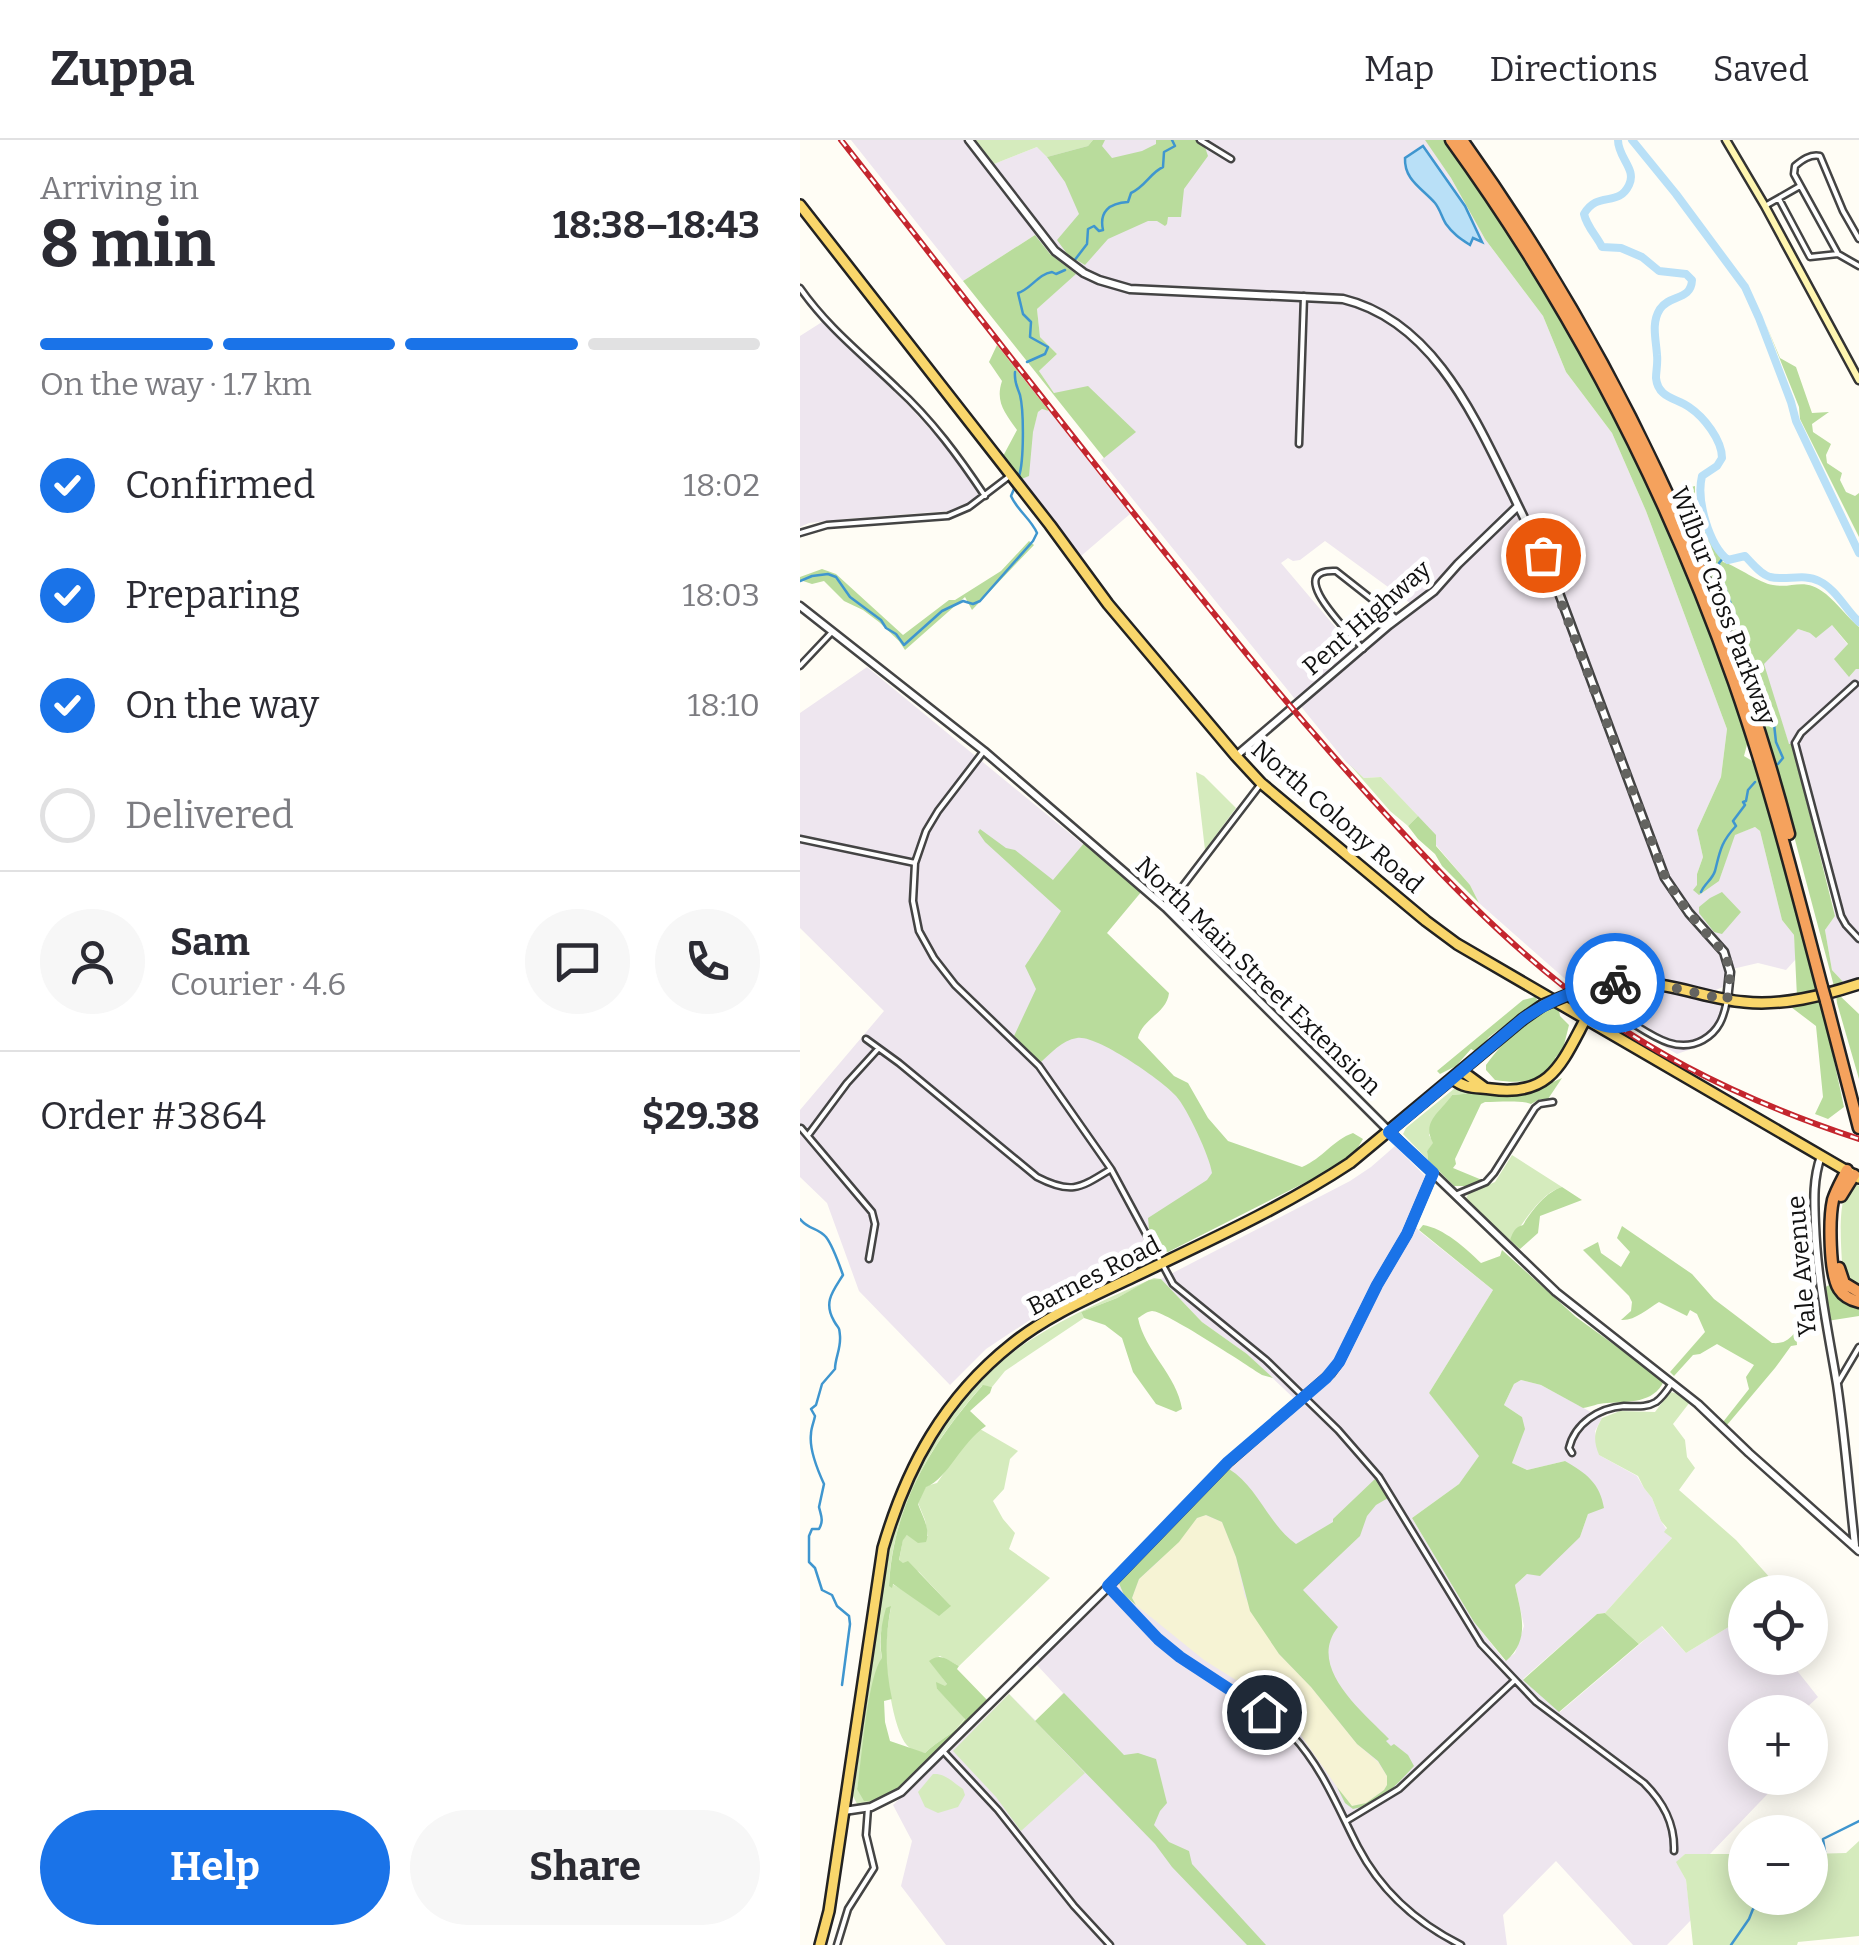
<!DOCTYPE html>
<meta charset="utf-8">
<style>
:root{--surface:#fff;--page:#f7f7f7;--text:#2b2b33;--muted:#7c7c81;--line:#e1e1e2;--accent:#1a73e8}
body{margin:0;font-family:Bitter,serif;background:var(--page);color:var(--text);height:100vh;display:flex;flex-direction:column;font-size:38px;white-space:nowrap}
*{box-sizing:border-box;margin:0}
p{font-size:32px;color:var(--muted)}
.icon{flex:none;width:55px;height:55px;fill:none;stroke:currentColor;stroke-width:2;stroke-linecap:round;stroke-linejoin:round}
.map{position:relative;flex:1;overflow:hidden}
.panel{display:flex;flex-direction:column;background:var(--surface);width:800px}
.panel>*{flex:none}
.buttons{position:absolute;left:928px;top:1435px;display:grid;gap:20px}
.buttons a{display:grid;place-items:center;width:100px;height:100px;border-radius:50%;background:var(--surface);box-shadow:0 5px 25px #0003;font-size:50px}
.pin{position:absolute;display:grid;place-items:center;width:85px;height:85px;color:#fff;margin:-42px;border:5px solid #fff;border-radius:50%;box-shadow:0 2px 10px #0007}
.courier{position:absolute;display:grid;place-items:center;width:100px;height:100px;margin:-50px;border:8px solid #1a73e8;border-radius:50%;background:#fff;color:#222;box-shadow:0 2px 12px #0007}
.head em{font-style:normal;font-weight:700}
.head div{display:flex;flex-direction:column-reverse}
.head{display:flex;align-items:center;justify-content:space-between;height:170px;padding:0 40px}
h1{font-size:65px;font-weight:700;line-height:75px}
.bar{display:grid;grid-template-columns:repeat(4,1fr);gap:15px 10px;align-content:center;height:120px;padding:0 40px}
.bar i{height:12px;border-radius:8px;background:var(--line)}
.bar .selected{background:var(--accent)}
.bar p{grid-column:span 4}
.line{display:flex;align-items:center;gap:25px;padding:0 40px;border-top:2px solid var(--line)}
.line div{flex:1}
.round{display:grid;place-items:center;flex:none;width:105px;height:105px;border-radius:52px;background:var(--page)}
ol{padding:0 40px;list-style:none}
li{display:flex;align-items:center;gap:30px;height:110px}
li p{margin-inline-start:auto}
li .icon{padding:10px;border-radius:50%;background:var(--accent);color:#fff;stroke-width:4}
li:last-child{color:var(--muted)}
li i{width:55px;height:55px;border:5px solid var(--line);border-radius:50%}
.button{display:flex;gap:20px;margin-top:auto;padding:20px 40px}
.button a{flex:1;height:115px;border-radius:60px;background:var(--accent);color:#fff;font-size:40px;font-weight:700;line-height:115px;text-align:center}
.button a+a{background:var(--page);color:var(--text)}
header{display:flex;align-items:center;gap:60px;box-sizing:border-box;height:140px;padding:0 50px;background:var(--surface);border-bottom:2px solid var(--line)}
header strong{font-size:48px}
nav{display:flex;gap:55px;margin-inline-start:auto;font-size:35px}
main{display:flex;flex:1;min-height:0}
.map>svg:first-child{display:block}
</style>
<header>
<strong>Zuppa</strong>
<nav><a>Map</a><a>Directions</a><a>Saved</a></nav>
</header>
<main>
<section class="panel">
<div class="head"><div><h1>8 min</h1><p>Arriving in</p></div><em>18:38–18:43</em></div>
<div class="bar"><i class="selected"></i><i class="selected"></i><i class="selected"></i><i></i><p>On the way · 1.7 km</p></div>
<ol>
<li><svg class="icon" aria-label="check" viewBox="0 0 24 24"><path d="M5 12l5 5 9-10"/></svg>Confirmed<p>18:02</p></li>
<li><svg class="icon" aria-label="check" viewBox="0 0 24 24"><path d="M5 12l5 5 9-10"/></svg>Preparing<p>18:03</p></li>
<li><svg class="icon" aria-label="check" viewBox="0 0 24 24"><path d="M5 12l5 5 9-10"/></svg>On the way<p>18:10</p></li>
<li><i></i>Delivered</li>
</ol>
<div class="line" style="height:180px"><a class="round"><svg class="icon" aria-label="person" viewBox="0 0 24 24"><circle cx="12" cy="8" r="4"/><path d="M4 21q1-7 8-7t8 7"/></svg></a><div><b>Sam</b><p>Courier · 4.6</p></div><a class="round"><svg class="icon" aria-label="chat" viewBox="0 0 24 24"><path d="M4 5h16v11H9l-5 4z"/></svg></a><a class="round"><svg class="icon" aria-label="phone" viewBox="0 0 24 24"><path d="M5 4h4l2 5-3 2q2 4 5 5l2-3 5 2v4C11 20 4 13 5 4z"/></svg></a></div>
<div class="line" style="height:130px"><div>Order #3864</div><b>$29.38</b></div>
<div class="button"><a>Help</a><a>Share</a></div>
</section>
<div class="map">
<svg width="1059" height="1805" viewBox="0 0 1059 1805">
<rect width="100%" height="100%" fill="#fffdf5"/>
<path fill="#eee6ef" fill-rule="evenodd" d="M51,0H175L194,24L237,7L288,6L293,0H626L651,38L685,99L743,176L766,232L812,293L846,371L927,589L921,637L897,690L903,717L897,734V745L919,741L934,695L955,687L960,691L982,780L994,795L996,819L986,830L958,823L928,830L923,847L913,851L867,839L816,837L772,845L679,763L670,745L636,705L635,695L581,637L564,638L546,622L301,320L335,292L254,253L239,231L257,214L240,197L237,169L276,133L250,114L235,95L163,141ZM525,401L610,463L607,468L559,508H553L481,423L488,418L493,421L500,420Z
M22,182L108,265L150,311L179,355L174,360L148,371L45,379L9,383L0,387V196Z
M242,269L249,271L330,374L281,416L219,340L238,272Z
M1032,485L1048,505L1035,519L1050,536L1056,529H1059V841L1046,845L1032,830L1025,790L1035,776L1015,664L998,604L989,605L963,523L998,489L1010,493Z
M67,527L307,724L228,821L381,953L450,1066L254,1164L186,1209L150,1245L59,1151L27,1063L0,1037V970L84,871L0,788V573Z
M817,846L870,850L934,867L928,870L924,882L914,895L894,908L877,914L827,885L783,854Z
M595,1006L625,1036L609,1077L619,1091L693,1150L629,1253L680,1316L659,1344L612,1378L674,1482L705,1521L715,1513L724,1486L715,1445L727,1434L780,1397L788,1374L765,1321L727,1330L712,1323L722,1277L704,1265L714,1244L721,1240L741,1245L802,1278L795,1291L799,1315L837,1336L844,1348L852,1358L861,1381L872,1398L805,1473L797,1474L723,1539L760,1572L861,1486L886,1513L945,1477V1518H987L1018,1557L1002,1572H945V1638H983L910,1714H885L877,1722L886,1740L891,1780L867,1805H833L756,1721L703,1775L707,1805H146L101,1746L112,1701L93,1665L209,1554L236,1581L263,1553L236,1524L454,1304L501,1265L447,1214L402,1182L361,1139L550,1041L571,1027Z"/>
<path fill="#f6f3d4" d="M405,1375L422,1382L436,1417L445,1457L479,1514L511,1547L557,1604L578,1622L587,1636V1645L584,1650L566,1663L552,1666L546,1660L493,1584L471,1562L404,1520L336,1465L332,1458L339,1439L360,1420L397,1378Z"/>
<path fill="#d5ebbd" d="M175,0H293L288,6L247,17L237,7L194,24Z
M550,625L564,638L581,637L618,676L608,686L590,671Z
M396,632L404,636L436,668L405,710Z
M655,948L685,952L652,955L629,995L634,1003L627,1011L628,1020L603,994L606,988Z
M712,1015L762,1047C739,1054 725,1082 710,1100L720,1109L718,1111L665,1060L669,1053L695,1042Z
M1056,1044L1059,1046V1150L1043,1136C1042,1118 1036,1061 1049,1048C1051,1046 1053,1045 1056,1044Z
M354,1138L361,1139L349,1141L317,1158L281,1172L284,1178L205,1231L192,1247L182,1246C131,1303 92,1368 89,1446L92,1444L112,1455L150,1465L119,1432L99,1421L103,1399L107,1395L128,1396L125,1380L118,1363L126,1346L137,1343L164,1304L180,1289L218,1311L210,1319L204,1349L193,1361L203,1379L215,1393L209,1409L250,1438L159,1526L140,1516L130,1521L147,1544L146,1547L137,1549L165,1578C155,1594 138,1600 125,1613C123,1613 112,1610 110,1608C94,1598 86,1534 86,1515C86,1499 88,1483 91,1467C81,1484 78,1499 82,1518L57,1649L82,1658L100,1649C86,1658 74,1665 57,1664L53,1656C60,1609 67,1561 74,1513C79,1476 83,1437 92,1401C109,1324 166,1241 232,1199C271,1174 313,1156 354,1138Z
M870,1252L880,1254L890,1262L873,1284L885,1300L887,1317L895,1328L879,1350L936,1400L972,1440L965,1452H945V1477L886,1513L862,1486L839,1504L805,1473L872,1398L864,1392L867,1388L861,1381L852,1358L844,1348L838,1336L799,1315C793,1300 794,1292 802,1278L820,1271L855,1272Z
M209,1554L285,1633L221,1691L196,1657L153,1611Z
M133,1634C146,1633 153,1643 163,1649L165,1655L158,1667L138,1673L125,1667L118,1652Z
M1059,1701V1796L998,1802L997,1805H893L886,1740L876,1722L885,1714H945V1758H1010V1714L1046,1713Z"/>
<path fill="#b9dc9c" d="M293,0H305L302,6L312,18L342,11L356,4V0H397L405,7L408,16L384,49L381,77H368L367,84L365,86L357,81H348L308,99L285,125L268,115L257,100L279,74L265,42L247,17L288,6Z
M625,0H645C725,105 791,222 847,342C865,381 884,420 900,460C917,505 932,551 949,597L944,616L954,622L961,637L1018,848L1017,853L997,857L994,795L982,780L960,691L955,687L935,695L919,741L899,755L893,750L897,745V734L903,717L897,690L921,637L927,589L846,371L812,293L766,232L743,176L685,99L651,38Z
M235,95L250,114L276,134L237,169L240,197L257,214L239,231L254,253L288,246L336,292L304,318L163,141Z
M965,182L980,218L996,227L1012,273L1029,272L1012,284L1013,292L1031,304L1026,315L1027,323L1042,333L1040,340L1046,352L1055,356L1059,353V397L1000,279L999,267Z
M197,205L249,271L242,269L238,272L233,292L229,336L219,340L202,318L217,290C205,273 195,262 202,241L189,222Z
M895,346V368L923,422C939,427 959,443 973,445C993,449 1004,436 1026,454C1038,464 1047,477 1059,487V529H1056L1049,537L1034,519L1048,504L1032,485L1016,498L1010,493L998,489L964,524L989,604H992L1035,776L1025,790L1032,830L1046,845L1035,850L974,621L943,524L876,359L884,349Z
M229,401L234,405L172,470L165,457L105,510L99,501L79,482L63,470L44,461L24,441L12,444L0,440V437L22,429L36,434L103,495L149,460H155L201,431Z
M618,676L636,695V706L670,745L679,763L642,726L635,714L618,699L608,686Z
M180,689L206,708L215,710L253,740L285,702L342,751L307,793L369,853C367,873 342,879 338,898L374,936L388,943L408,978L428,1001L502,1027C523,1018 533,1000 553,993L563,999L557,1009L530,1030L368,1112L363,1111L349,1089L348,1078L407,1040L412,1033C410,1017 387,968 376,956C363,941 296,894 277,898C262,900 250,914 239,924L214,896L236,849L225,826L261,771L185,702L178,692Z
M922,752L941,772L922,794L914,792L899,773V767L910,758Z
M1038,854L1059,874V939L1037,863L1036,855Z
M735,857L738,861L689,897L677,912L671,909L656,926L640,934L637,931L723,860Z
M1021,860L1044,967L1028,979L1015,974L1023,957L1016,886L991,867Z
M752,866L759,870L760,876L769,885L763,909L755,918L759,922C741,943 720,944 695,940L686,930V925C704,900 725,882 752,866Z
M762,938L748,959H740L731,964C722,960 698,962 685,962L681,964L655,1019L656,1024L653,1028L682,1040L667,1046H654L628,1020L627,1011L633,1003C621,981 641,972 652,955L685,952L725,954Z
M762,1047L782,1060L740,1076L738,1093L720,1109L710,1100C713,1092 715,1087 723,1085C732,1070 746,1052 762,1047Z
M623,1085C643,1088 666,1108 681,1123L700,1116L702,1110L776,1177L864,1241C853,1264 829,1261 807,1263C798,1263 791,1267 783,1268L741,1245L721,1240L714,1244L704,1265L722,1277L725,1289L712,1323L727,1330L765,1321C786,1333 800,1343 804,1368L788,1374L780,1397L740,1436L727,1434L715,1445C721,1474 731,1499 706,1521L674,1482L612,1378L659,1344L679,1316L629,1253L693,1150L619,1090Z
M822,1086L892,1134L914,1159L972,1203C984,1204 989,1200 996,1191L997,1205L991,1206L975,1228L927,1285L923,1282L949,1249L946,1237L954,1225L917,1204L900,1214L893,1215L874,1236L870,1232L905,1192L897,1174L890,1170L887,1176L859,1162C847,1169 835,1181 821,1180L831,1171L832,1162L829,1156L783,1110L798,1102L801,1113L821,1127L830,1112L817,1098Z
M361,1139L402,1182L447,1214L473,1238L462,1235C445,1224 365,1171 352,1171C346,1172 343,1175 338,1178C345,1212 377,1235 382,1269L376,1272L356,1264L333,1232L322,1198L305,1185L284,1178L281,1172L317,1158L349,1140Z
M1034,1142L1059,1166V1176L1027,1181L1024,1148Z
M183,1245L192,1247L190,1253L170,1271L186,1286C161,1302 148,1339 126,1347L118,1364C122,1376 131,1389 126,1402L118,1403L107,1395L103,1400L99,1420L103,1423L108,1421L151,1466L139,1476L93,1444L92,1448L89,1446C93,1366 130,1305 183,1245Z
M429,1329C458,1347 468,1384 496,1404L533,1382V1379L576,1338L588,1358L576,1365L567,1376L560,1396L503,1450L538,1487C506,1527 563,1572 589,1599L586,1601L591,1606L594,1604L608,1615L614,1626C597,1645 579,1664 553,1669L545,1663L537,1647L552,1666L566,1663L584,1650L587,1645V1636L578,1621L557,1604L511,1547L479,1514L450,1471L436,1417L422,1382L406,1375L397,1378L379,1402L339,1439L332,1458L336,1465L324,1455L318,1441Z
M91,1466C85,1498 85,1527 92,1559L84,1561L85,1582L90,1601L125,1613C138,1600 155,1594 165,1579L137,1549L136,1542L145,1546L147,1544L129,1521C140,1512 148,1520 159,1526L157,1529L189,1562L100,1649C88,1655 77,1662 64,1661L57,1649C62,1620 67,1537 82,1518C79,1501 81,1485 86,1468Z
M805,1473L839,1504L759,1572L723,1540L797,1474Z
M264,1553L324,1615L338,1613L356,1619L367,1663L360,1671L354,1685L369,1702L389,1711L392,1724L466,1805H447L372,1727L355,1704L235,1581Z"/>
<path fill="#b9e0f7" stroke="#3f96cf" stroke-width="2.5" d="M623,6L665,66L682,102L673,98L670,105C661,99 653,94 646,84C642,78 640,69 635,63C622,48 604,40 605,18Z"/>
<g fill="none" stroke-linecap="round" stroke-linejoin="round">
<path stroke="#3f96cf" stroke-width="2.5" d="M274,121L287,104L288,89L294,86L299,91L303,90C299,72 309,63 328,62L331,53C346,46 350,33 363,27L364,12L375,6L372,0
M227,222L245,214L248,207L230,197L231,182L223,174L218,153C231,149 238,134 252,132L256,134L265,130
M215,232C214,242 217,246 220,255C224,271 224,321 219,336
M924,417L919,423V431L974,584L976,602L983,618L978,624
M0,441L12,436L28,434L36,437L50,457L81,480L86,488L96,494L104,505L142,471L163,461L173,464L180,461L233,401L237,393C231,379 217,370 211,356L214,349
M901,752C905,743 912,740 915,731C920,711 921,702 936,686L933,681L945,665L943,662L946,661L948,650L955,642
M0,1079C9,1090 17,1087 26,1097C33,1106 39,1124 43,1135C33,1151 23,1162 34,1181C39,1190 39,1185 40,1196C41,1209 35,1218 35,1229L22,1244L16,1265L11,1269L15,1276C14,1282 11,1288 11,1294C9,1309 18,1331 24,1344L19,1367C21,1376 24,1380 19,1389H12L9,1396V1422L15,1428L22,1450L32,1455L37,1466L49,1476L50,1484L42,1545
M1010,1715L1020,1716L1025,1712L1023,1699L1059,1681
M931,1805L949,1779L953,1769L968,1758"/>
<path stroke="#b9e0f7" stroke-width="8" d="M818,0C818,18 837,29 829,45C818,68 798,50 784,74C787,87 796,95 802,107L821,108L842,117L859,131L886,134L892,140C891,161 870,154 860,169C851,183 856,199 857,215C858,223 856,231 856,238C858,258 876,258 889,267C904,277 922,300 922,318L917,326L902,336C896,360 909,405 928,420L945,416C952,423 960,434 970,437C986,441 1004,433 1019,441C1036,449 1046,470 1059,482
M832,0L876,54L945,147L959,178L991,262L996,281L1059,413"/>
<g stroke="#444" stroke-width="9">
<path id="minor" d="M400,0L431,19
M979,59L1010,117L1038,114
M965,66L1000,46
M1059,99L1043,71L1020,16C1010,14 1002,20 995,26L994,34L1038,114L1059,126
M0,148C28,188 63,215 97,248C132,280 159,317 185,356
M499,304L504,156
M0,393L27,385L148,376L169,367L211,335
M563,509C552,495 481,428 536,431L597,479
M0,526L32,492
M1055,544L1001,593L995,603L1041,776L1046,785L1059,799
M184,611L138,671L126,691L115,723L113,761L119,791L134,818L155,845L239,926L311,1029L373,1144L466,1220L538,1290L579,1337L681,1504L736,1562L844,1643C863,1662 875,1683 874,1711
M0,699L115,723
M366,768L460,645
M822,877C847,891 874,916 903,900C919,891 924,877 927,860
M66,899L99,923L237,1037C272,1055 280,1048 311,1029
M1,988L72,1072L75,1084L69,1119
M9,994L47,943L78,909
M655,1055L686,1042L694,1033L735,968L740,964L753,962
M1039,1241L1059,1207
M772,1313L769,1308C775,1283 799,1268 824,1266C835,1266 846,1268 856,1262C863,1257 868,1249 872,1243
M308,1447C332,1470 352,1497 379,1516C414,1542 463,1563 492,1595C522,1627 538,1668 558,1707C581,1751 617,1783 661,1805
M144,1612L198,1670L274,1766L310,1805
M546,1681L599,1649L714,1541
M37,1805L48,1769L74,1728L66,1695L68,1668"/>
</g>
<g stroke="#444" stroke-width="11">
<path id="tertiary" d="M169,0L255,111L284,133L299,140L330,149L543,159C634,181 675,278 713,355C727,385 743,414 756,445L865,738L889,773L924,812L930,832L927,860
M0,466L184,611L366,768L589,991L756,1152L898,1264L949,1313L1059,1411
M436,616L589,485L634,451L658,424L718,366
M1021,1016C1013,1039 1014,1060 1015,1084C1017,1139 1028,1191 1037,1244C1045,1298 1049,1352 1055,1405
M44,1671L71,1667L101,1652L308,1447L429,1322L531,1233L539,1222L577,1145L607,1094L633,1033"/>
</g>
<g stroke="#333" stroke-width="11">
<path id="secondary" d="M926,0L965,66L1059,240"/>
</g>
<g stroke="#222" stroke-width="14">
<path id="primary" d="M0,65L250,385L308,464L436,616L461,643L626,781L657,804L1059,1038
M782,849C808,844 834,840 860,845C888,849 916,860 944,862C983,866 1022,856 1059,844
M662,931L685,948
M653,939C665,949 676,947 691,949C750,957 761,925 785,880
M20,1805L29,1771L83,1408C107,1326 144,1258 212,1204C248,1175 291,1157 333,1137C406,1102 482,1068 550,1023L723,879L743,865"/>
</g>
<g stroke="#222" stroke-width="15">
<path id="motorway" d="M651,0C771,166 866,349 934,542C969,642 995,744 1022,847
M662,0C812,209 924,446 989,694
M1026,861L1059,988
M1047,1030C1042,1040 1036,1050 1033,1060C1029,1078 1029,1134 1039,1149C1044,1157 1051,1160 1059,1162
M1041,1056L1054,1035
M1039,1128L1044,1143L1059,1152"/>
</g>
<use href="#minor" stroke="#fff" stroke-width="4"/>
<use href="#tertiary" stroke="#fff" stroke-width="6"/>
<use href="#secondary" stroke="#fff6b0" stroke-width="6"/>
<use href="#primary" stroke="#f9d66b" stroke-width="9"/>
<use href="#motorway" stroke="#f5a25d" stroke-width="10"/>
<g stroke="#c4262e" stroke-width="6">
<path id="rail" d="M41,0C168,162 294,326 424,486C481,557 540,625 602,692C664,759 727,822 802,875C880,930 968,969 1059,999"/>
</g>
<use href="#rail" stroke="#fff" stroke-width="2.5" stroke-dasharray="8" stroke-linecap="butt"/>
<g stroke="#222" stroke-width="14" stroke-linecap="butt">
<path id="primary-bridge" d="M743,865L782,849"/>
</g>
<g stroke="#222" stroke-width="15" stroke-linecap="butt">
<path id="motorway-bridge" d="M1022,847L1026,861"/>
</g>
<use href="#primary-bridge" stroke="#f9d66b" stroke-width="9"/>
<use href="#motorway-bridge" stroke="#f5a25d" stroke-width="10"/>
</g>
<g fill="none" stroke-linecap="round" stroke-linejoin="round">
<path stroke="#646461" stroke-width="10" stroke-dasharray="0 18" d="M743,415L866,739C876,755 886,770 898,784C924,814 935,816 927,860L862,845L815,843"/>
<path stroke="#1a73e8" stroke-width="12" d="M464,1572L380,1517L358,1499L308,1446L428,1322L526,1238L539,1222L577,1145L607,1094L633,1033L589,992L723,879C752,859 780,847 815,843"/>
</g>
<g text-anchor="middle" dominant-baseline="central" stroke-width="10" stroke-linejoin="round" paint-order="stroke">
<g font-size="25" fill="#111" stroke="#fff">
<text transform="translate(923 466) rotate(69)">Wilbur Cross Parkway</text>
<text transform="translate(567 478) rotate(-41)">Pent Highway</text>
<text transform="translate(537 677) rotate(41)">North Colony Road</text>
<text transform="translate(458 836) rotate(44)">North Main Street Extension</text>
<text transform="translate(1002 1126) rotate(-95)">Yale Avenue</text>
<text transform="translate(294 1136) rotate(-27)">Barnes Road</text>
</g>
</g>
</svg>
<div class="buttons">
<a><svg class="icon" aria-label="locate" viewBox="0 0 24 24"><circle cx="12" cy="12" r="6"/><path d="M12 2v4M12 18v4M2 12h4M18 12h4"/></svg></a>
<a>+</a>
<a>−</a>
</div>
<div class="pin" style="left:743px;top:415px;background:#ea580c"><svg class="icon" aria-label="bag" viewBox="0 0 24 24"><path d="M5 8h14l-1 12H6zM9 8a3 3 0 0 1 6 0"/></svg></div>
<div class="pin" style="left:464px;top:1572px;background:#1f2937"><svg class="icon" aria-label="home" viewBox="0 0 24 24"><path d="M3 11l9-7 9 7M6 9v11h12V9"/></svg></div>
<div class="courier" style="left:815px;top:843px"><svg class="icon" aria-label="bike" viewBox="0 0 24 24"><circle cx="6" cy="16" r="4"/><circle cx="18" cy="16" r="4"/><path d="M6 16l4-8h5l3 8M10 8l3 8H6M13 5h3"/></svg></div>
</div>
</main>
